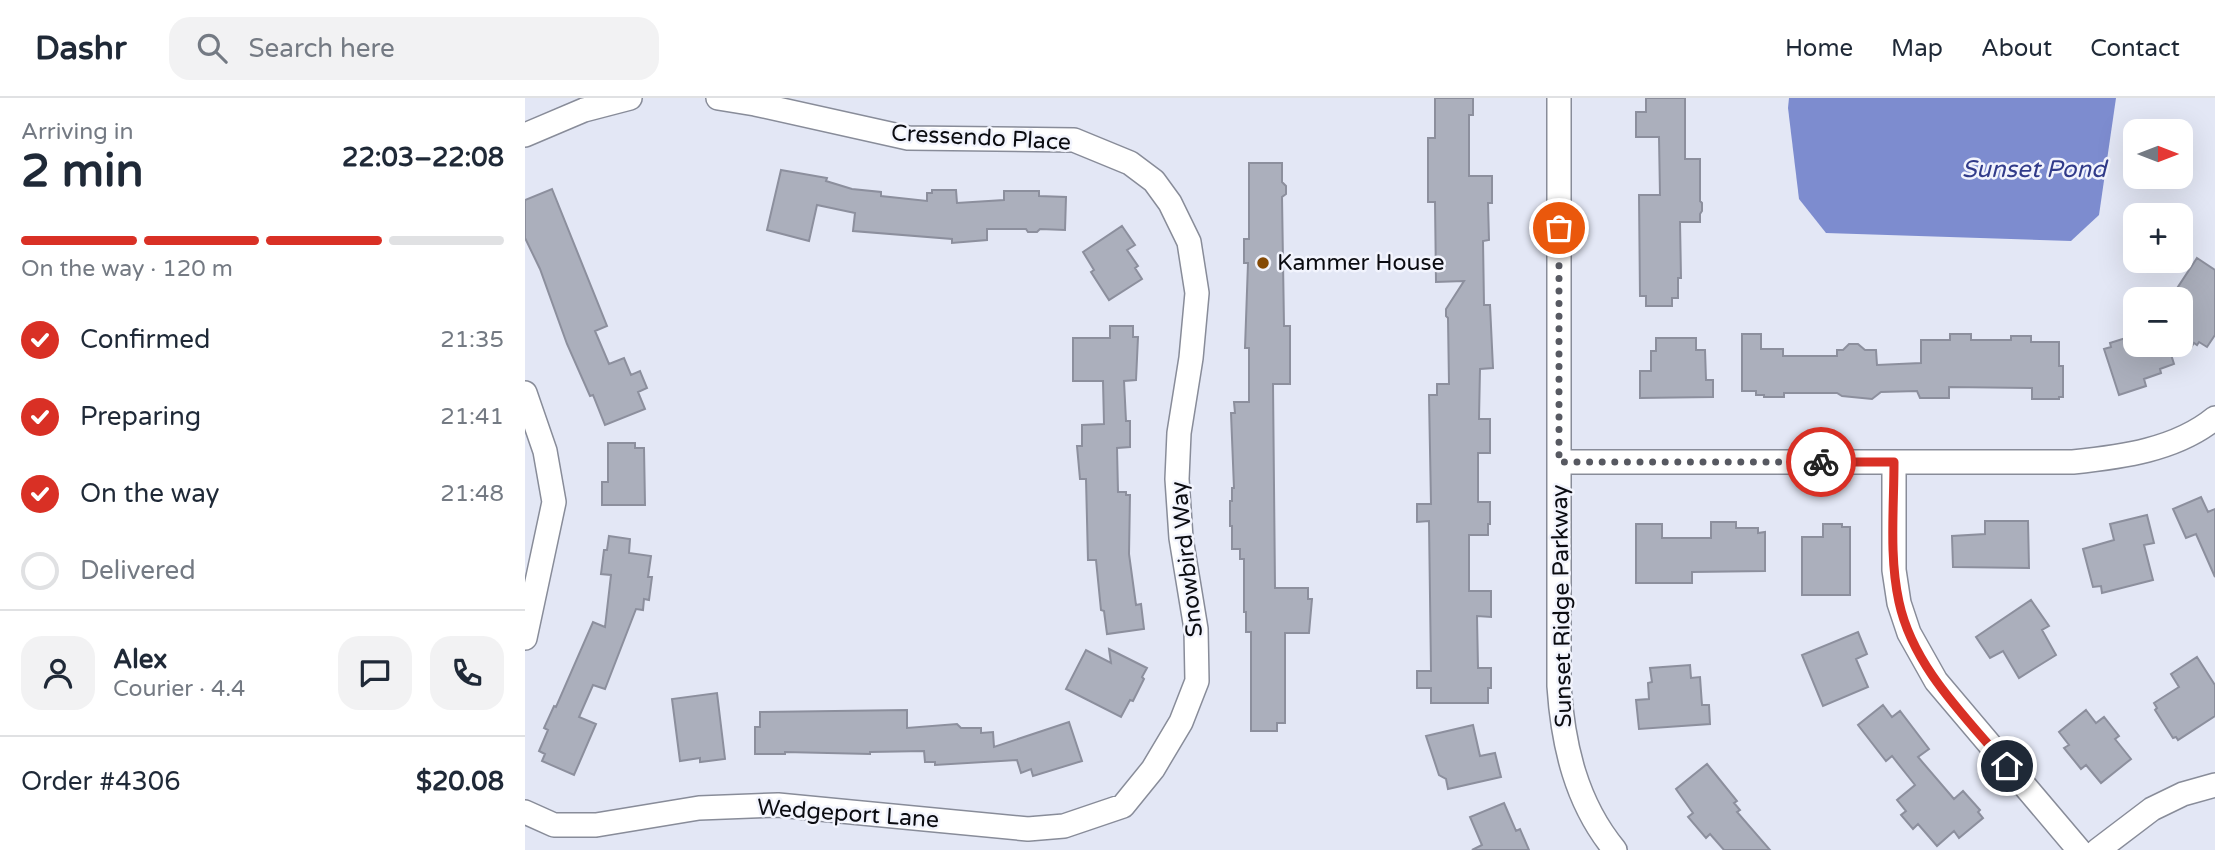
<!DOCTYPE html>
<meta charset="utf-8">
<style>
:root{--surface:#fff;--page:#f2f2f3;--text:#1f2937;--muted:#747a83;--line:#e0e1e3;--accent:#d93025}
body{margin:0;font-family:"Varela Round",sans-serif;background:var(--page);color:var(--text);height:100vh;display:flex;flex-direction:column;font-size:26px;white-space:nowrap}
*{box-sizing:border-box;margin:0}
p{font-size:23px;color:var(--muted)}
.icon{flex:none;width:38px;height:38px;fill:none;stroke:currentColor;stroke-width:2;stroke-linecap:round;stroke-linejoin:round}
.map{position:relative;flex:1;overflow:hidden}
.sheet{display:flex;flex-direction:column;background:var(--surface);width:525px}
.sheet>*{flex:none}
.needle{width:46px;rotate:90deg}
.buttons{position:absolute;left:1598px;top:21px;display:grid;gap:14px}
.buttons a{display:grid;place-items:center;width:70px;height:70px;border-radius:14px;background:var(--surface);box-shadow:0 7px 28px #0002;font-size:35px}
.pin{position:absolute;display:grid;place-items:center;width:60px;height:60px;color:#fff;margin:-30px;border:4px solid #fff;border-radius:50%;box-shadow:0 2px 7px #0007}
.courier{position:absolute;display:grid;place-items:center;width:70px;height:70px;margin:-35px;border:5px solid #d93025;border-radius:50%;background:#fff;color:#222;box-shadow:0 2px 9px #0007}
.headline em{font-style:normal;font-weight:700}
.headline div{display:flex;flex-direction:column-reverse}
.headline{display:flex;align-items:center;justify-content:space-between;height:119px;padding:0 21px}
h1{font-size:46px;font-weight:700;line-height:52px}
.bar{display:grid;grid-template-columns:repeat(4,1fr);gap:10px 7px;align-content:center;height:84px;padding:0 21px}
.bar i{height:9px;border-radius:5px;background:var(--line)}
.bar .current{background:var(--accent)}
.bar p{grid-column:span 4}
.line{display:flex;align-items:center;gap:18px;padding:0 21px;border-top:2px solid var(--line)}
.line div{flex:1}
.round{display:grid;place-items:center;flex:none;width:74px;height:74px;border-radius:21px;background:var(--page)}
ol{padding:0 21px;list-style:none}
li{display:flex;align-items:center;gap:21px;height:77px}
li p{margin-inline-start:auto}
li .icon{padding:7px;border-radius:50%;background:var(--accent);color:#fff;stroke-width:4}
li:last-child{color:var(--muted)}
li i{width:38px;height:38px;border:4px solid var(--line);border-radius:50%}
header{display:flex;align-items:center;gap:42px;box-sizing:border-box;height:98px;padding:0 35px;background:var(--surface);border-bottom:2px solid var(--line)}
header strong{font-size:33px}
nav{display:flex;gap:38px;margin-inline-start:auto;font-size:24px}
.search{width:490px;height:63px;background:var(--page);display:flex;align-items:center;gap:18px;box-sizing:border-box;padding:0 24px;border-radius:21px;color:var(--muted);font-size:26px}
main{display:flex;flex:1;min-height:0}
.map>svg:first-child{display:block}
</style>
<header>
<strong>Dashr</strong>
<div class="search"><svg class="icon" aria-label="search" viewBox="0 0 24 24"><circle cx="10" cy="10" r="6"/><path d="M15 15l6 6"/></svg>Search here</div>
<nav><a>Home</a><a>Map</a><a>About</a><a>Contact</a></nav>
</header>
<main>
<section class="sheet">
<div class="headline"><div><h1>2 min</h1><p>Arriving in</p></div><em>22:03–22:08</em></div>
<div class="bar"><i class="current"></i><i class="current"></i><i class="current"></i><i></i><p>On the way · 120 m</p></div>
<ol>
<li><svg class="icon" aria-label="check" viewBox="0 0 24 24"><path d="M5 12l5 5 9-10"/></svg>Confirmed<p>21:35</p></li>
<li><svg class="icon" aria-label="check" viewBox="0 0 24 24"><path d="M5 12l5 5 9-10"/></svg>Preparing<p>21:41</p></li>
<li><svg class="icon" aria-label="check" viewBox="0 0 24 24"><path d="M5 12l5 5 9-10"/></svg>On the way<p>21:48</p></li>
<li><i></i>Delivered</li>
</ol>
<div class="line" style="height:126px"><a class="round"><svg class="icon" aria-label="person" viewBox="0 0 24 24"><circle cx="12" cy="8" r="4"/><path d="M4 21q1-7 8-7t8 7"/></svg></a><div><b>Alex</b><p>Courier · 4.4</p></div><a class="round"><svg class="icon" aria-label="chat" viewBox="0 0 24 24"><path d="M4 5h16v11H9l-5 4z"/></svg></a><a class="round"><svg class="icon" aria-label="phone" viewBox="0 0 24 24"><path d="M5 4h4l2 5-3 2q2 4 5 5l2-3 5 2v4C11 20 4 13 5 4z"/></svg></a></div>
<div class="line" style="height:91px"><div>Order #4306</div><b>$20.08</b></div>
</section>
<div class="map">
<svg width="1690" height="752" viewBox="0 0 1690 752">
<rect width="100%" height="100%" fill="#e3e7f5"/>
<path fill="#7d8ccf" d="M1264,0H1591L1574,117L1546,143L1301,135L1274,101L1263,10Z"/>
<path fill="#abafbc" stroke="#8c8f9d" stroke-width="2" d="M910,0H948V17H944V78H967V105H963L964,142L958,143L959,207H965L968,270L955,271L954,321H965V355H953V404H965V426H963V437H944V493H966V519L952,518L953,570H966V590H963V605H906V590H892V573H906L904,423L892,424V406H906L904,297H912V286H924L923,220L921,218V211L939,183L911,184L910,104H903V40H910Z
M1121,0H1160V61H1175V103L1177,105V113L1175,116V124H1155L1156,180H1153V200H1147V208H1121V198H1115L1114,97H1135L1134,39H1111V14H1121Z
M724,65H757V84L761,88V96L757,99L759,228H765V286H748L750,490H783V501H787L784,535H760V625H752V633H726V534H721V514H719V461H715V451H707V428H705V403H707V390H709L706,315H710L709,304H724V250H720L723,165H719V141H724Z
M256,72L302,80L301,83L327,91L356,94V98L402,103V95H407V92H431L432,105L479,102V93H514V98L541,99L540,132L515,131L512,134H503L501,131H462V142L427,145V141L328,133L330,115L292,107L284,143L242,132Z
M27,91L82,228L70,233L84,266L99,260L106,277L115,273L122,290L113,294L120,311L80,327L68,297L65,298L42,246L15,171L0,140V102Z
M597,128L610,147L602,152L613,168L610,170L617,181L584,202L566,174L569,172L558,154Z
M1672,160L1690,172V237L1682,249L1674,244L1672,247L1669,245L1667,248L1656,240V201H1645Z
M585,228H608V239H613L611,282L599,283L601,323H605V349L592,350L593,394H601V397H605L604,456L611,507L616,506L619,531L582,536L579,513L576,512L571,462H563L561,381H555L552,348H557V327L579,326L578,283H548V240H585Z
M1217,236H1236V251H1258V258H1312V252H1318L1324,246H1333L1340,252H1351L1352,267L1396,265V242H1425V236H1446V242H1486V238H1506V244H1534V268H1538V299H1534V301H1507V290L1424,289V300H1395L1392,293L1356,294L1347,301L1317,298L1312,295H1259V299H1239V297H1231V293H1217Z
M1610,237V247H1643L1649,266L1635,271L1636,275L1619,281L1621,288L1594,297L1579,251L1586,249L1585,245Z
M1131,240H1171V252H1180L1181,282H1188V299L1115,300V273H1126V253H1131Z
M83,345H110V350H119L120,407H77V384H83Z
M1676,399L1683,414L1690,411V479L1671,436L1661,440L1648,411Z
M1622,417L1629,445L1619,447L1628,482L1577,495L1576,488L1568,489L1558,451L1589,442L1585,426Z
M1460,423H1503L1504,470L1428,469L1427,438L1460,436Z
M1186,424H1211V430H1233V435L1240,434V473L1167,474V485H1111V426H1137V440H1186Z
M1298,426H1317V429H1325V497H1277V439H1298Z
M84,438L105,441L104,455L126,458L123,479H127L124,502L119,501L118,512L111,511L80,591L68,587L54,619L71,626L49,677L17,663L20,656L14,653L23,632L19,630L29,608L31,609L68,524L80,529L86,477L76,476L79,452H82Z
M1506,502L1524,528L1517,532L1531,557L1494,580L1478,553L1465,560L1451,539Z
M1333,534L1342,556L1331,561L1343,589L1298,608L1277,557Z
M584,551L622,570L617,579L619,581L608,603L605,602L596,619L541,591L561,552L586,565Z
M1672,559L1690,587V618L1653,642L1651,639L1648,640L1630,612L1632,610L1629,605L1654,589L1646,576Z
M1165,567L1166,580L1175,579L1177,607H1184L1185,626L1114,631L1111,602L1124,601L1123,585L1127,584L1125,570Z
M192,595L200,661L175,664V660L155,663L147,601Z
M1358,607L1367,619L1375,613L1404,651L1393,659L1429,701L1438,693L1455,712L1453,714L1458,720L1434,740L1429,733L1412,748L1393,726L1388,731L1376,717L1381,713L1372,702L1390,687L1367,658L1361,663L1333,627Z
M382,612V630L432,626L436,630H456V635L468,634L469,649L544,624L557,663L508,678L506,671L496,675L492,662L410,667V664H400L399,653L345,654V656L260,654V656H230V629H235V614Z
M1561,612L1571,625L1579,619L1594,638L1590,641L1606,661L1576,685L1561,667L1556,671L1539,650L1544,647L1534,634Z
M948,627L955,658L970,655L976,679L923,691L921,681L914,677L901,638Z
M1182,666L1212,703L1209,705L1215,712L1212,714L1245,752H1199L1185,736L1181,740L1163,719L1168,715L1151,691Z
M979,705L991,733L995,731L1004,752H947L957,747L945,719Z"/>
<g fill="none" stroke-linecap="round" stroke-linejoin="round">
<g stroke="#888c99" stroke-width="26">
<path id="minor" d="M1034,0V588C1038,647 1051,705 1090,752
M0,37L59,12L105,0
M0,295L20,353L29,404L0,540
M1034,364H1548C1596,359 1651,352 1690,320
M1369,364V472L1374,505L1384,535L1411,583L1554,752
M0,714L29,727H71L174,710L253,707L503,731L539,728L598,708L628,671L656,624L672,583L671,531L656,440L652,381L654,335L666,260L672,195L664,144L645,105L629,83L605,65L549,42L383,40L230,6L193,0
M1573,752L1627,711L1658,696L1690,687"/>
</g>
<use href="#minor" stroke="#fff" stroke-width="23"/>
</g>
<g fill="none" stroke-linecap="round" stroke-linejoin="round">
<path stroke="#575961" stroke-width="7" stroke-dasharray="0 12.6" d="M1034,130V364H1296"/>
<path stroke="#d93025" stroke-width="9" d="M1296,364H1369C1369,410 1364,459 1374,504C1388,569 1440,618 1482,668"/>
</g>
<circle fill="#854a04" stroke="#f2f4fd" stroke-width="2.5" cx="738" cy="165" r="7"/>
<g text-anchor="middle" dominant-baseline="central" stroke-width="5" stroke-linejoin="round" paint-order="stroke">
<g font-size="23" fill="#0b0c11" stroke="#f2f4fd">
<text transform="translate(456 40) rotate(3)">Cressendo Place</text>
<text transform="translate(662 461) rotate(-96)">Snowbird Way</text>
<text transform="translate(1037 508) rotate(-91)">Sunset Ridge Parkway</text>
<text transform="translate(323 716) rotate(4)">Wedgeport Lane</text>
</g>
<g font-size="23" fill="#0b0c11" stroke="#f2f4fd" text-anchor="start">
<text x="752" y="165">Kammer House</text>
</g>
<g font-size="24" font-style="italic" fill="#313b8a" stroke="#f2f4fd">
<text x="1509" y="71">Sunset Pond</text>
</g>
</g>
</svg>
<div class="buttons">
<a><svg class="needle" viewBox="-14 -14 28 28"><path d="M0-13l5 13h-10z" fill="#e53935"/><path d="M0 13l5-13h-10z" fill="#747a83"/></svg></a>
<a>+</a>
<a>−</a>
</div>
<div class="pin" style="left:1034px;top:130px;background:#ea580c"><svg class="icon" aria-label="bag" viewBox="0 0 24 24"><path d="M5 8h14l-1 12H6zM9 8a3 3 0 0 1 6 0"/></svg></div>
<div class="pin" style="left:1482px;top:668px;background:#1f2937"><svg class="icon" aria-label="home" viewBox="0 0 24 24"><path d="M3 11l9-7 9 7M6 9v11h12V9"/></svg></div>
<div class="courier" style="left:1296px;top:364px"><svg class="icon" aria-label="bike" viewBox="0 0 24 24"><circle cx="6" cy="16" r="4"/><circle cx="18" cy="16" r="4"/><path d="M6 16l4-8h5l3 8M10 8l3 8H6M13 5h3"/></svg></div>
</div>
</main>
